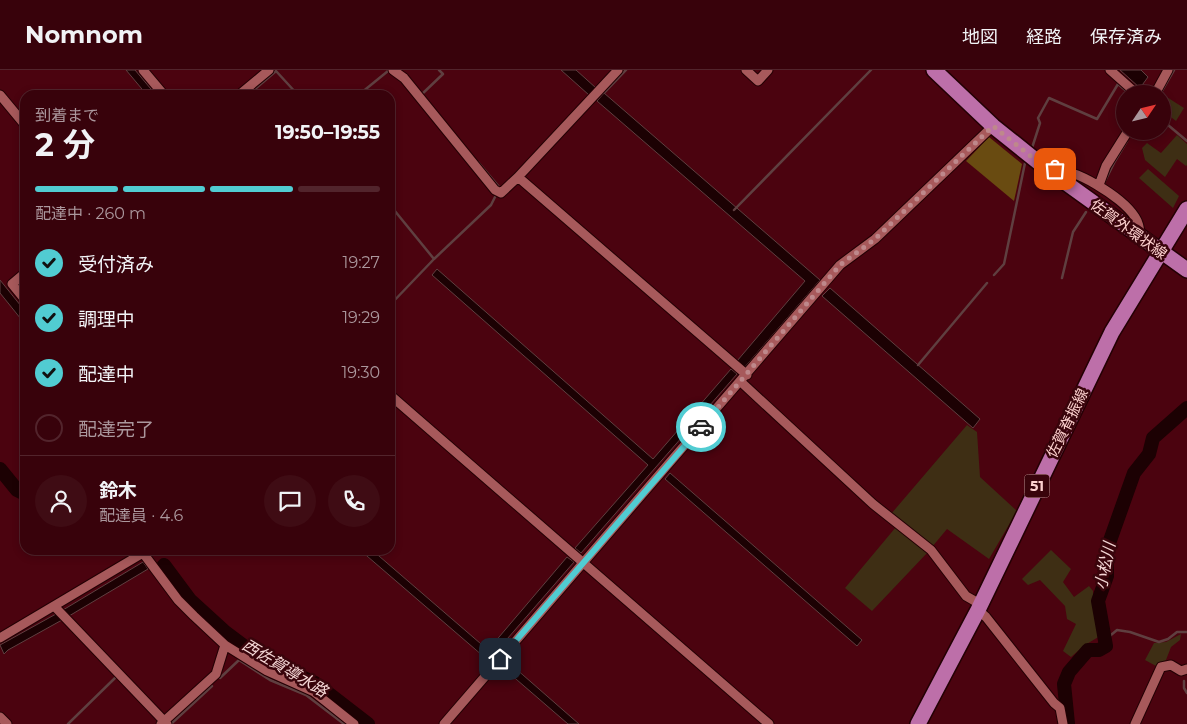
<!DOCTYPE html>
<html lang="ja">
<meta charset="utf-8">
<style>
:root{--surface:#38020b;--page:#3f0c14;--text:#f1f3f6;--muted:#ab979d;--line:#52242c;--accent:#51ccd2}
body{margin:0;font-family:Montserrat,"Noto Sans JP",sans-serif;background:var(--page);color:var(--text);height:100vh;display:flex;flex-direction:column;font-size:19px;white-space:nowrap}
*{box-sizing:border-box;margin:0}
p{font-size:16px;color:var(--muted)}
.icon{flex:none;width:28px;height:28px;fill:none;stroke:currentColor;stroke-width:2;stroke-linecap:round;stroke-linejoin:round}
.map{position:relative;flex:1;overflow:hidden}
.side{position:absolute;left:20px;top:20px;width:375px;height:465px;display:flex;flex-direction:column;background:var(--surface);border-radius:15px;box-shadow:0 2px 8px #0003,0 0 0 1px var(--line)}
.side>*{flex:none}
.needle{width:32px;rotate:55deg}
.controls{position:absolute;left:1116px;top:15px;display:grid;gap:10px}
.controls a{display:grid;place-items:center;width:55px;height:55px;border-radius:50%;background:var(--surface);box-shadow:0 2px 8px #0003,0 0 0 1px var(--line);font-size:25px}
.pin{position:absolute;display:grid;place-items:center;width:42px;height:42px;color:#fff;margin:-21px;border-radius:10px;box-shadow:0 2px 8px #0006}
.courier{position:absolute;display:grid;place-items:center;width:50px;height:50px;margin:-25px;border:4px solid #51ccd2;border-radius:50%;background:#fff;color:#222;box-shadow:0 1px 6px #0007}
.summary em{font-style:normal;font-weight:700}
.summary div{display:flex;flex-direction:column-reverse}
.summary{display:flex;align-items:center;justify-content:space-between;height:85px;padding:0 15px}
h1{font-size:32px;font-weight:700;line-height:38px}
.bar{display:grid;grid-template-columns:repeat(4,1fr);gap:8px 5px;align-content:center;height:60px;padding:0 15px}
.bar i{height:6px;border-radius:4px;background:var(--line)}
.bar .current{background:var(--accent)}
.bar p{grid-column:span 4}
.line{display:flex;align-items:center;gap:12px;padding:0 15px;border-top:1px solid var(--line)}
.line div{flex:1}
.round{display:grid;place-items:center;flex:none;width:52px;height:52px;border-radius:26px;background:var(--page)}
ol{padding:0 15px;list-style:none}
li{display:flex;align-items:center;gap:15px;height:55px}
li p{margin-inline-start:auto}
li .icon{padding:5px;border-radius:50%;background:var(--accent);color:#111;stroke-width:4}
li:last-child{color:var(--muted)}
li i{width:28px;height:28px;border:2px solid var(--line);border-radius:50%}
header{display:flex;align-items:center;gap:30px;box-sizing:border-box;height:70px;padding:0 25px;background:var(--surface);border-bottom:1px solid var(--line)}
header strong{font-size:24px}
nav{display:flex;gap:28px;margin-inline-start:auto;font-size:18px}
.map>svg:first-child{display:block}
</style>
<header>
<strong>Nomnom</strong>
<nav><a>地図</a><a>経路</a><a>保存済み</a></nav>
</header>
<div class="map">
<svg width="1187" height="654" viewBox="0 0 1187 654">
<rect width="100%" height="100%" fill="#4b030f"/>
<path fill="#3e2e14" d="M1162,24L1184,38L1176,51L1163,41Z
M1177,65L1187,74V95L1186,96L1177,89L1165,107L1145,90L1142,78L1147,73L1161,83Z
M1148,99L1179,126L1173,138L1139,108Z
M967,355L977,362L980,407L1017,441L989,489L947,459L932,477L891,444Z
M896,457L928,482L872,541L845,518Z
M1051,480L1071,499L1063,512L1074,527L1089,516L1093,521L1094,545L1100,566L1085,575L1071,587L1063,581L1076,554L1067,549L1065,536L1040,510L1028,515L1022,509Z
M1181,564L1180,570L1171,577L1166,590L1156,596L1145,590L1154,573L1166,572Z"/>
<path fill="#694b11" d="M989,67L1022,94L1014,131L966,91Z"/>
<path fill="#1c0103" stroke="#5f3f40" d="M126,0H135L156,25H147Z
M561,0H576L596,18L589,25Z
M1120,0H1141L1148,7L1140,18Z
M604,23L820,210L744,298L737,291L805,211L597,31Z
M437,199L653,389L731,299L737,304L581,483L575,478L648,395L432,205Z
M0,210L25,241V254L0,223Z
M830,218L980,349L973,358L822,226Z
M670,403L862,570L857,576L665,409Z
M360,480H372L488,580L567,487L574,492L494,584L496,586L490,592Z
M143,492L148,499L69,546L63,540Z
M56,544L62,550L8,580L4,584L0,575Z
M507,591L579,654H568L502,597Z"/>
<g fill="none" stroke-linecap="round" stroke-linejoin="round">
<path stroke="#5f3f40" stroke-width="2.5" d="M361,23L388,1
M604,23L626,0
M1160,24L1174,0
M248,25L276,1L298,25
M421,25L443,4L439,0
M1162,50L1187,71
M1032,78L1040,53L1038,48L1049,28L1097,49L1118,14L1130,24
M478,92L500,118
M1104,113L1115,91L1127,71
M390,135L434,189
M734,140L871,0
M994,205L1004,194L1025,93
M1062,208L1073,162L1086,142
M390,235L434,189L491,135L495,127
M918,295L987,213
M1105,570L1117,560L1130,562L1159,572L1168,569L1177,562H1187
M220,608L239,590L270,610L306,625L344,654
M1184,611V618L1187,623
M68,654L115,608
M171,654L212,616"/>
<path stroke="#1c0103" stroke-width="14" d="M0,399L17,420L25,424
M164,495L190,530L224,561L248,579L283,599L315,613L368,654
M1068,654L1064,614L1069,602L1088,580H1099L1106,576L1098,531L1107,506V479L1134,403L1149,384L1153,368L1187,338"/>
<g stroke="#230104" stroke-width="11">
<path id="street" d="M143,0L164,25
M393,0L404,8L495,120L501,123L518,107
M618,0L518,107L747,305
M746,0L758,11L768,0
M1110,0L1137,24
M1155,24L1168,0
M0,25L25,55
M239,25L269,0
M1049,100C1073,96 1122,127 1135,147C1139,153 1140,160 1140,166
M1099,115L1106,96L1128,61
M25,203L12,214L25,230
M741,312L873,434L931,480L966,526L980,534
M390,325L769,654
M55,537L167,654
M978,540L986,547L1054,633L1060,638L1063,654
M0,568L143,483L178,530L194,546L225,575L267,601L314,622L354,654
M0,647L7,654
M161,654L216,604L225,575
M444,654L840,195L875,169L993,56
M1135,654L1161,597L1171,595L1181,601L1187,599"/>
</g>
<g stroke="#230104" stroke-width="18">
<path id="primary" d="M934,0L993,56L1048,100L1187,200
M918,654L978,540L1112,262L1187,139"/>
</g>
<use href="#street" stroke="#a7595b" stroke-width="9"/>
<use href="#primary" stroke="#bd6fa9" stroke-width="15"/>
</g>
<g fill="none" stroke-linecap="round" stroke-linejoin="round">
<path stroke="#be888b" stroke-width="5" stroke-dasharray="0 9" d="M701,357L840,195L875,169L993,56L1048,100L1055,99"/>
<path stroke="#51ccd2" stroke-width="6" d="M500,589L701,357"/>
</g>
<g text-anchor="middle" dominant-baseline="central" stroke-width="5" stroke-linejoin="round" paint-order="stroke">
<rect fill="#39040b" stroke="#c29394" stroke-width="1" x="1024.5" y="404.5" width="25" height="23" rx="4"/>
<g font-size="14" font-weight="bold" fill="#fcd0ce">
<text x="1037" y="416">51</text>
</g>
<g font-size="15" fill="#fcd0ce" stroke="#39040b">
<text transform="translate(1129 159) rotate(36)">佐賀外環状線</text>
<text transform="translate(1067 353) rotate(-64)">佐賀脊振線</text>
</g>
<g font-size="16" font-style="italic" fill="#f4d6d5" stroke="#39040b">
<text transform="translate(1105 496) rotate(-79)">小松川</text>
<text transform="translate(285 598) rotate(31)">西佐賀導水路</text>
</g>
</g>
</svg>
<div class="controls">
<a><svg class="needle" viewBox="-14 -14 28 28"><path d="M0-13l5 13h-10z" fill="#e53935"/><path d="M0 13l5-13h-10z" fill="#ab979d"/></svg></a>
</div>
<div class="pin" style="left:1055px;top:99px;background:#ea580c"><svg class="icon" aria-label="bag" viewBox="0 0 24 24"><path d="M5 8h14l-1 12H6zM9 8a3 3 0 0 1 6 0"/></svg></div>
<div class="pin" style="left:500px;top:589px;background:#1f2937"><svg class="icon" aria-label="home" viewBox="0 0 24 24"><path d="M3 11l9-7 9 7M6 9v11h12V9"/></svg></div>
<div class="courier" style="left:701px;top:357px"><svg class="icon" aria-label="car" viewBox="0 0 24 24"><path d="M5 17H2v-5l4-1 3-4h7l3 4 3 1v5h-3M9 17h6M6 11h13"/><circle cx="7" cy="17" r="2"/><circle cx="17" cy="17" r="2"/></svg></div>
<section class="side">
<div class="summary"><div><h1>2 分</h1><p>到着まで</p></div><em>19:50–19:55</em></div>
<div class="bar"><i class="current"></i><i class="current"></i><i class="current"></i><i></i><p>配達中 · 260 m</p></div>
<ol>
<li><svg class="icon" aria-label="check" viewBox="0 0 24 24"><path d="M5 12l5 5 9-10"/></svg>受付済み<p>19:27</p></li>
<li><svg class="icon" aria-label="check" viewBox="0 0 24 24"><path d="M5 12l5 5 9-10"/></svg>調理中<p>19:29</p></li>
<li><svg class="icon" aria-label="check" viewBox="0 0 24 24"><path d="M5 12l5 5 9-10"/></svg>配達中<p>19:30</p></li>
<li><i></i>配達完了</li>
</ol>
<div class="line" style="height:90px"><a class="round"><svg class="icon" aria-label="person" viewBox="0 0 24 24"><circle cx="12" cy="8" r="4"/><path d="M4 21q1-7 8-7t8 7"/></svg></a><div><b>鈴木</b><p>配達員 · 4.6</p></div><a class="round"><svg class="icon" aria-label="chat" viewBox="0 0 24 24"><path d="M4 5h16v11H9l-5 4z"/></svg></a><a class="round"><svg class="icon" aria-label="phone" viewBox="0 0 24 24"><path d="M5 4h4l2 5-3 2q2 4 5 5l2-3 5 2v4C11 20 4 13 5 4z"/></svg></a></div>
</section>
</div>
